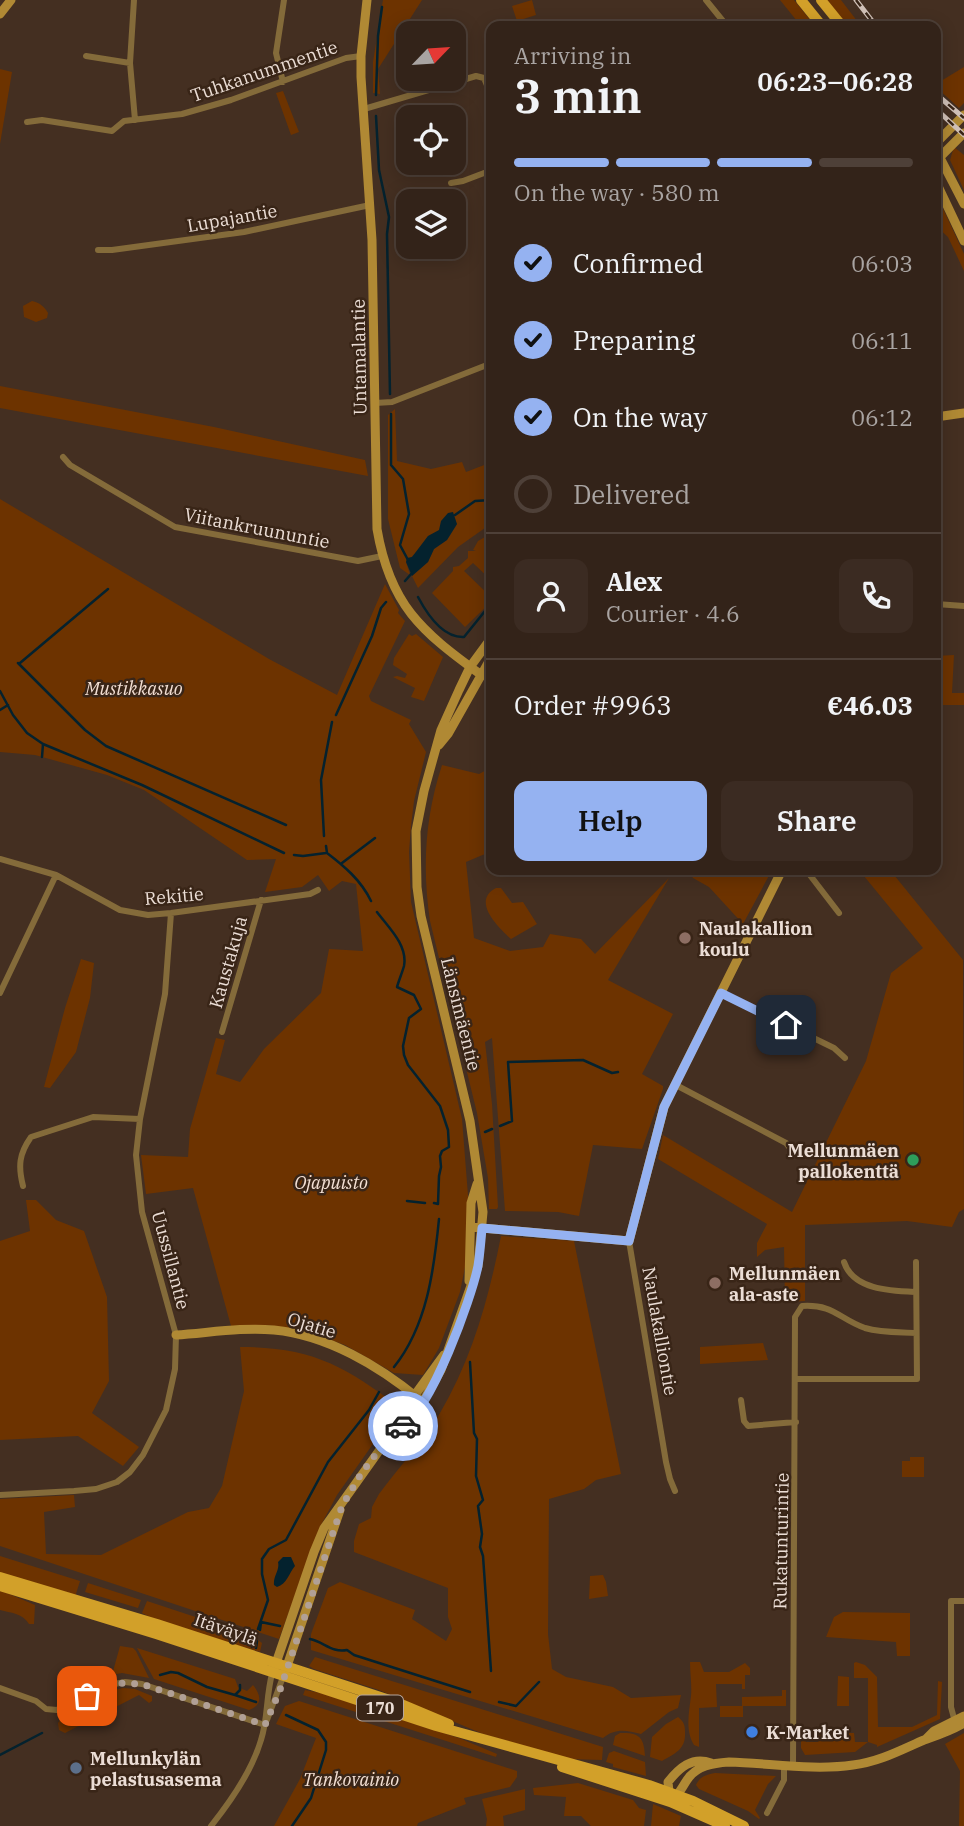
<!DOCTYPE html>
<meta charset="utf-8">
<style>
:root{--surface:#332319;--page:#3b2b22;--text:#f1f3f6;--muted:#a9a4a2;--line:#4e4038;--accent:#95b2f1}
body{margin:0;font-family:"IBM Plex Serif",serif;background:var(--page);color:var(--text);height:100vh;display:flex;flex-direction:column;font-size:26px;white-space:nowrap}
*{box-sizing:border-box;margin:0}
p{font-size:23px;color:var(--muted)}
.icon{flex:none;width:38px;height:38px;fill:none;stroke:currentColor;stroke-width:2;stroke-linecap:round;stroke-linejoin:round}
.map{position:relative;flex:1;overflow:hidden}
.side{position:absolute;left:486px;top:21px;width:455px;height:854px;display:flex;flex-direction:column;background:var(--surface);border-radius:14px;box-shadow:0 4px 18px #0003,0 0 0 2px var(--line)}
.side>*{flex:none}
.needle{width:46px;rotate:65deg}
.controls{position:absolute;left:396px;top:21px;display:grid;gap:14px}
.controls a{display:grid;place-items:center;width:70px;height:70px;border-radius:14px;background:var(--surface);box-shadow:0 4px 18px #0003,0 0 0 2px var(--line);font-size:35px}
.pin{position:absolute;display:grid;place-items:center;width:60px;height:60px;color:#fff;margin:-30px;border-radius:14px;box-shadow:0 4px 10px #0006}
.courier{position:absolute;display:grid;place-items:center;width:70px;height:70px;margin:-35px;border:5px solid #95b2f1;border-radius:50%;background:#fff;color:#222;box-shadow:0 2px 9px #0007}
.summary em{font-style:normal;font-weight:600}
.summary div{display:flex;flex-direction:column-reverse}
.summary{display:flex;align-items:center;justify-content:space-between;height:119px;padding:0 28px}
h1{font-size:46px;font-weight:600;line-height:52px}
.bar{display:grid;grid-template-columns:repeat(4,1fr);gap:10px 7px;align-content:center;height:84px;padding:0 28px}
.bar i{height:9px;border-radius:5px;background:var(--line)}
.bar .on{background:var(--accent)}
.bar p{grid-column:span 4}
.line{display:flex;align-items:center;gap:18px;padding:0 28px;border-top:2px solid var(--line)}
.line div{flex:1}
.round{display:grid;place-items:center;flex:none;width:74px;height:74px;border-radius:14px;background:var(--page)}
ol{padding:0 28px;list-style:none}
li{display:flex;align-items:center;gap:21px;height:77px}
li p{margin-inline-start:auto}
li .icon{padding:7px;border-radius:50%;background:var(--accent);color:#111;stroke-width:4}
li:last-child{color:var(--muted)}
li i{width:38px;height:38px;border:4px solid var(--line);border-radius:50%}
.primary-button{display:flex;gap:14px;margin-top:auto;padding:14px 28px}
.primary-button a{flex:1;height:80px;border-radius:14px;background:var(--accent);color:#111;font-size:28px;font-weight:600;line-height:80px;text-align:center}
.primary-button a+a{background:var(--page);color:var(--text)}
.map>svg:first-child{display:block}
</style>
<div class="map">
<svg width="964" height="1826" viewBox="0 0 964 1826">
<rect width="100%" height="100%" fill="#442f21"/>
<path fill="#6d3300" d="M383,0H422L378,69L380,94L373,93V62Z
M532,0L536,15L517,21L512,6Z
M780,0H794L815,26H801Z
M827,0H841L861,26H848Z
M964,67V103L959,108L936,87V84Z
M0,69L12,72L0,144Z
M283,91L299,132L291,135L276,93Z
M954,147L964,155V190L950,160Z
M940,202L964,254V271L948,237L936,226V203Z
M32,301C40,303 44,306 48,313L47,318L36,322L24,317L23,306Z
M0,386L214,427L365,460L368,476L0,408Z
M395,409L397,461L431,469L462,462L466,472L492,462V523L458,547L418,588L412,576L428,562L434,549L447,540L457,524L428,536L418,551L406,562L410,575L400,568L388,519V415Z
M0,499L269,659L337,695L385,584L399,610L398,613L405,621L369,696L371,701L411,720L409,724L426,752L414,801L411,826L409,852L411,902L462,1119L469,1208L466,1262L460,1292L439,1348L423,1375L394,1373L345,1345L302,1330L266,1325L231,1326L193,1188L146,1194L141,1155L188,1157L190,1129L216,1038L225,1040L216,1074L240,1082L264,1049L321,993L329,949L363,951L356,884L342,881L329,891L318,875L302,887L265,892L276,859L247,860L144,790L107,775L35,755L0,752Z
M492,533V581L473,563L464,571L492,598V601L465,627L432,593L453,571V567L459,566L468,558V551H476L473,550L478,541Z
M409,634L412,636L416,634L443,657L424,701L411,697L415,688L393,677L397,676L405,678L407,674L393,665L394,658Z
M954,655L952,693H964V705H936V656Z
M442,765L479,774L492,767V851L466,862L474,938L510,951L543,947L550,934L581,939L595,954L669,878L608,980L673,1014L642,1074L663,1086V1089L642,1149L593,1145L579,1216L558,1212L505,1211L492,1038L485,1042L492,1104L498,1207L497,1209H489L488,1178L477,1113L430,921C422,867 425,817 442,765Z
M688,870H772L743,924L709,887L693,878Z
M859,870H890L963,960L964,1209L959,1212L952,1227L907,1221L805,1225V1301L785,1302L784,1247L765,1250L757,1257V1243L767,1224L658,1159L663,1135L792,1212L866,1061L891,973L923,948Z
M496,888H501L512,903L523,902L537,924L511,939C498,927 471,901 496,888Z
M81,959L94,963L90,998L76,1052L50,1088L44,1087L65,1008Z
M26,1200H36L56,1220L84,1231L107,1297L109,1381L92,1413L139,1447L123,1466L78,1436L0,1440V1241L30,1231Z
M501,1236L574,1241L621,1474L596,1480L584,1489L549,1499L548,1634L552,1669L566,1677L613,1687L631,1698L681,1695L678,1708L669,1712L641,1734C626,1730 615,1728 603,1738L311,1650V1634L328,1588L340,1582L415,1610L412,1619L446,1641L452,1629L448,1617V1588L354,1552V1541L359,1524L371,1518L372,1507L379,1494C398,1468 424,1441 440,1413C472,1359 489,1297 501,1236Z
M763,1343L768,1360L700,1364V1347Z
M240,1347C310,1347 344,1365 399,1407L337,1495L321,1525L279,1639L0,1546V1499L74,1495L75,1507L44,1512L46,1554L101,1555L188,1512L209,1508L222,1486L244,1391Z
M910,1457H924V1477H902V1461H910Z
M0,1556L80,1581L75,1597L0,1575Z
M603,1575L606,1582L608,1596L589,1599L590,1576Z
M88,1583L141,1600L138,1608L85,1592Z
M0,1590L35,1605L34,1624H29C22,1613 11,1613 0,1610Z
M147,1601L253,1636L262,1643L260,1652L162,1623L142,1613Z
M843,1612L910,1613V1656H897L896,1642L826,1637L834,1617Z
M120,1646L133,1648L136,1651L149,1678L122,1673L112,1675Z
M137,1648L235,1679L238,1687L247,1691L253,1685C261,1695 263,1705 249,1710L154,1679Z
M315,1657L603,1747L602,1760L567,1759L483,1734L379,1690L314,1669L309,1666Z
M690,1662H700L704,1672H729L745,1663L750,1668V1675H745V1689H742V1684H716L717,1707L699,1708V1747L694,1745C685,1731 689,1712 691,1696C692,1685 690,1673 690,1662Z
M856,1662L865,1665L877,1677L878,1727H912L937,1715L938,1681L942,1682L940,1719L877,1747V1745L868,1742L855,1752L805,1755L801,1748V1733H805L806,1742H818L819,1733H854L855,1742H868V1678H854V1663Z
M838,1676L849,1677V1706H837Z
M123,1688L135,1689L152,1696V1701L149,1703L139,1695L65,1733L59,1730L58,1723L63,1716L115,1690Z
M305,1690L326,1694L459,1738L497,1754L496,1757L303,1695Z
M782,1690H786V1706H743V1717H720V1706H742V1697L782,1696Z
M299,1701L517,1771V1777L510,1787L464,1798L466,1804L418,1823L417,1826H274L300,1779L316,1738L276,1724L285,1706Z
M678,1717C684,1722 685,1725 685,1732C686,1749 676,1753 662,1761L650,1757L652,1737L666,1724Z
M620,1733C640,1732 644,1738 645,1756L613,1745L615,1736Z
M964,1733V1826H959L960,1771L945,1744Z
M614,1751L645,1762L646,1776L613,1767V1764L606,1762L609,1753Z
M715,1773L776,1776L768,1784L755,1810L760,1818L759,1819L748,1811L699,1789L696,1785C700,1776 706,1775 715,1773Z
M578,1783L633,1800L639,1808L646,1810L644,1826H591L581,1816H564L566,1797L534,1795L533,1788Z
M525,1789V1810L503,1816L504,1826H486L487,1819L482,1799Z
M653,1804L681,1816L679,1826H651Z"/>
<path fill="#04222e" d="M453,512L457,524L447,540L434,549L428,562L412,576L406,562L407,558L412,557L428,536L439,530L441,521L448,513Z
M283,1557H291L295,1566C289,1573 287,1584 277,1587L274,1585C273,1576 280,1570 278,1562Z"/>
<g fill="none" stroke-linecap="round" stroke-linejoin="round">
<path stroke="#04222e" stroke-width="2.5" d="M376,95L378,36L382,7
M376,116L379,170L389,217L387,234L390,394
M391,414V465L403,479L409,514L400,545L408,560
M455,515L475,501L492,500
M405,581L412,573
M418,597C427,614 443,638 464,637L485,611
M18,663L85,730L106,746L286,825
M20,663L108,589
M0,691L13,715L27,733L43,744L142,785L284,853
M0,710L8,705
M336,715L372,636L381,608L386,602
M42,757L43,744
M324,836L321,780L332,722
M326,846L327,853C344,866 361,880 371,901
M294,855L303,856L326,853
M342,863L375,838
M377,912C388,927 408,945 404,966C402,973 399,980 397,987L414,995L421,1009L409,1018L403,1046L404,1055L408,1065L440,1106L448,1130L449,1147L442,1151L440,1156L441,1167L439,1176L438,1204L434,1203
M500,1126L512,1121L508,1062L583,1060L612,1073L618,1072
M485,1132L492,1129
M407,1201L425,1203
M470,1362L474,1433L477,1439L476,1476L483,1500L478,1506L482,1534L480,1547L483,1556L491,1671
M394,1367C427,1326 434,1270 439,1219
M258,1629L268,1600L262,1574V1559L269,1549L286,1540L328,1462L369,1410L379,1392
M260,1630L261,1622L280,1626
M310,1639C324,1642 332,1653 347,1650L354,1655L470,1692
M252,1647L254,1640
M256,1648L257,1641
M160,1675L171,1672L178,1673L207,1687L235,1695L240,1690V1685
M235,1695L256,1702
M499,1702L516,1706L539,1682
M286,1715L318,1730L326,1742V1750L311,1798L292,1826
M0,1755L42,1733"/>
<path stroke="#846b3a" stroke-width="6" d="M134,0L130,63L135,120
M706,0L727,26
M86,56L130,63
M283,82L276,53L284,0
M364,109L476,76L484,78L492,98
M27,122L42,120L112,131L124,121L182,114L231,100L346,58L361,56
M451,183L463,181L492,170
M98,250H112L244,232L370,205
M375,403L392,402L492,363
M63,457L70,465L175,527L358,561L382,556
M936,604L964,606
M480,674L492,682
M0,859L56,875L120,910L148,915L171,913L310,894L318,890
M806,870L839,913
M0,993L56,875
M721,993L834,1048L845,1058
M222,1032L261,900
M674,1084L786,1143L795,1154
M23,1186C18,1166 19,1154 31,1137L93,1117L140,1119
M629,1241L666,1462L670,1479L675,1491
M844,1262C853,1290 891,1291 916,1292
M796,1379H917L916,1262
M741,1400L744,1421L748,1426L796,1422
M0,1495L74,1491L96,1489L117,1482L130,1472L143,1455L166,1410L175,1369L176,1335L142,1212L136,1155L140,1119L165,994L171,913
M0,1688L36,1701L46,1709L57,1710L109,1685L125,1682L142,1684L265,1725
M267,1720L283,1677
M955,1722L951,1707V1601H964
M793,1765L795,1317L802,1306C834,1304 839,1319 865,1328C882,1333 899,1332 916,1333
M767,1813L784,1780V1765
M211,1826C231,1801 252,1771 261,1740C268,1719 266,1696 272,1674"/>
<path stroke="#b08934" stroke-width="9" d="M367,0L361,56V77L372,240L377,529C390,605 421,631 480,674
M0,14L11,0
M936,143L964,115
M936,150L964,204
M938,159L964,133
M936,182L964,241
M936,417L964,413
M439,745L448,734L492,656
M471,1227L629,1241L664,1107L782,870
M469,1281L471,1203L477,1184
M176,1335C208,1333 242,1327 274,1330C327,1335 379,1366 419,1399
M391,1434L414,1417L441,1370L478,1266L483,1212L470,1121L421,916L417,887L416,831L424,791L441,730L459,690L470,667L492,637
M274,1669L314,1552L324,1528L391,1434L401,1414L444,1355
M285,1672L340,1510
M926,1739L934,1731L964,1716
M711,1763C692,1756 679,1768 668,1782L670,1802C679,1795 681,1789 687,1780C696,1766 713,1763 729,1762C769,1763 813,1771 853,1765C879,1762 901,1750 924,1740C938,1735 951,1731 964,1723"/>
<path stroke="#d2a029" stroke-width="10" d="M801,0L822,26
M821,0L842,26
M0,1577L157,1624L399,1703L449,1724
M0,1586L156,1634L436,1726L649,1785L693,1801L744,1826
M562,1767L670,1802L725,1826"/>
<g stroke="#d0c0b7" stroke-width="5">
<path id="rail" d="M856,0L876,26
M936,94L964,118
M936,109L964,135"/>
</g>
<use href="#rail" stroke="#392517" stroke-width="2.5" stroke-dasharray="8" stroke-linecap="butt"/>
</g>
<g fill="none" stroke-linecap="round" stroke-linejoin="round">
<path stroke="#b1a096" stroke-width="7" stroke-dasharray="0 12.6" d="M87,1696L116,1683L142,1684L265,1725L280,1690L342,1506L361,1474L391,1434L403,1426"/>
<path stroke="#95b2f1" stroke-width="9" d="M403,1426C432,1407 471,1300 478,1266C480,1253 481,1240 482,1228L629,1241L664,1107L721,993L786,1025"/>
</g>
<g fill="#8d6e63" stroke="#392517" stroke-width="2.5">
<circle cx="685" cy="938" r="7"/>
<circle cx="715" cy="1283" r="7"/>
</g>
<circle fill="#2e9e5b" stroke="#392517" stroke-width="2.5" cx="913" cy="1160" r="7"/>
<circle fill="#3f7fe0" stroke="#392517" stroke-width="2.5" cx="752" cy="1732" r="7"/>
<circle fill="#5c6f8a" stroke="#392517" stroke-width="2.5" cx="76" cy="1768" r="7"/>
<g text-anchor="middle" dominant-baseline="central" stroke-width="5" stroke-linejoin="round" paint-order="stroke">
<rect fill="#392517" stroke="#b6a69c" stroke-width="2" x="357" y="1695.5" width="46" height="25" rx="5"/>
<g font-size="16" font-weight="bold" fill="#ebddd5">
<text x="380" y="1708">170</text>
</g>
<g font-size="18" fill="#ebddd5" stroke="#392517">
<text transform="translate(264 71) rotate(-19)">Tuhkanummentie</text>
<text transform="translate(232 218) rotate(-10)">Lupajantie</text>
<text transform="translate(359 357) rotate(-91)">Untamalantie</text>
<text transform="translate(257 528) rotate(11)">Viitankruununtie</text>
<text transform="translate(174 896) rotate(-5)">Rekitie</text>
<text transform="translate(228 962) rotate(-74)">Kaustakuja</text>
<text transform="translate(461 1014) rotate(76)">Länsimäentie</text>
<text transform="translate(171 1260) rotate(75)">Uussillantie</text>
<text transform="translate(312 1325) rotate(17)">Ojatie</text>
<text transform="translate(660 1331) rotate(80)">Naulakalliontie</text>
<text transform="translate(781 1541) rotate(-89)">Rukatunturintie</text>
<text transform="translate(226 1629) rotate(19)">Itäväylä</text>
</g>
<g font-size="18" font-style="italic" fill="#f4e0d4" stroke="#392517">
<text x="134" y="688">Mustikkasuo</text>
<text x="331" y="1182">Ojapuisto</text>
<text x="351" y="1779">Tankovainio</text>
</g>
<g font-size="18" font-weight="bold" fill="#ebddd5" stroke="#392517" text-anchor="start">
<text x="699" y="928">Naulakallion<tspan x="699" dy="21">koulu</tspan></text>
<text x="899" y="1150" text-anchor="end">Mellunmäen<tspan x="899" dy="21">pallokenttä</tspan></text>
<text x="729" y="1273">Mellunmäen<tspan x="729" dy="21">ala-aste</tspan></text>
<text x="766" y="1732">K-Market</text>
<text x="90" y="1758">Mellunkylän<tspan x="90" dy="21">pelastusasema</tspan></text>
</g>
</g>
</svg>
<div class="controls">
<a><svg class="needle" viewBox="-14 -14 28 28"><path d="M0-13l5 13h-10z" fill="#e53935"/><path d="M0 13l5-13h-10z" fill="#a9a4a2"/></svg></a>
<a><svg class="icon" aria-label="locate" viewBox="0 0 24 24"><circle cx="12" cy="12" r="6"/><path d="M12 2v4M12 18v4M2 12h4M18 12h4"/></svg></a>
<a><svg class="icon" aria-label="layers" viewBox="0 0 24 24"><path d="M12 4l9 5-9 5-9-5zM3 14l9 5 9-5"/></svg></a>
</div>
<div class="pin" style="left:87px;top:1696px;background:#ea580c"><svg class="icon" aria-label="bag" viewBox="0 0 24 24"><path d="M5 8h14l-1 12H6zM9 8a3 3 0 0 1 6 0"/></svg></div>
<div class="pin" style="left:786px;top:1025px;background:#1f2937"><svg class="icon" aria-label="home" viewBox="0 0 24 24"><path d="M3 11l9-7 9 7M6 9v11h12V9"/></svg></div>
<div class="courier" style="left:403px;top:1426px"><svg class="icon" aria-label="car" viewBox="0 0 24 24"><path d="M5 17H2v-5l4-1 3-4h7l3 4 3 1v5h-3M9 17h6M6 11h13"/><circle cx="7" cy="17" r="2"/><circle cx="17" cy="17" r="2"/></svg></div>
<section class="side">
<div class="summary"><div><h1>3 min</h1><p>Arriving in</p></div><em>06:23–06:28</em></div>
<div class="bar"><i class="on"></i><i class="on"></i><i class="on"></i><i></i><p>On the way · 580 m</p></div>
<ol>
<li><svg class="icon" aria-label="check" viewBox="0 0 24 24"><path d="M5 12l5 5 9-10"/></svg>Confirmed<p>06:03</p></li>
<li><svg class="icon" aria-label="check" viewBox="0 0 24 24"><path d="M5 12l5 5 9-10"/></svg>Preparing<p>06:11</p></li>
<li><svg class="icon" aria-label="check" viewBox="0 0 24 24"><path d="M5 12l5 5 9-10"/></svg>On the way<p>06:12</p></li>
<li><i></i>Delivered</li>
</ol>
<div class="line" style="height:126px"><a class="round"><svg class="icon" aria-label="person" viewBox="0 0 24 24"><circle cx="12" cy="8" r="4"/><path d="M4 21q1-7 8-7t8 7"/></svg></a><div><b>Alex</b><p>Courier · 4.6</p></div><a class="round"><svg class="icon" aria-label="phone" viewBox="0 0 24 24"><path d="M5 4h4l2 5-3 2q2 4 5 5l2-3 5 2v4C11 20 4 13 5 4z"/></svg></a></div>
<div class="line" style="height:91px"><div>Order #9963</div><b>€46.03</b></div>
<div class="primary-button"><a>Help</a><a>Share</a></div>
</section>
</div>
